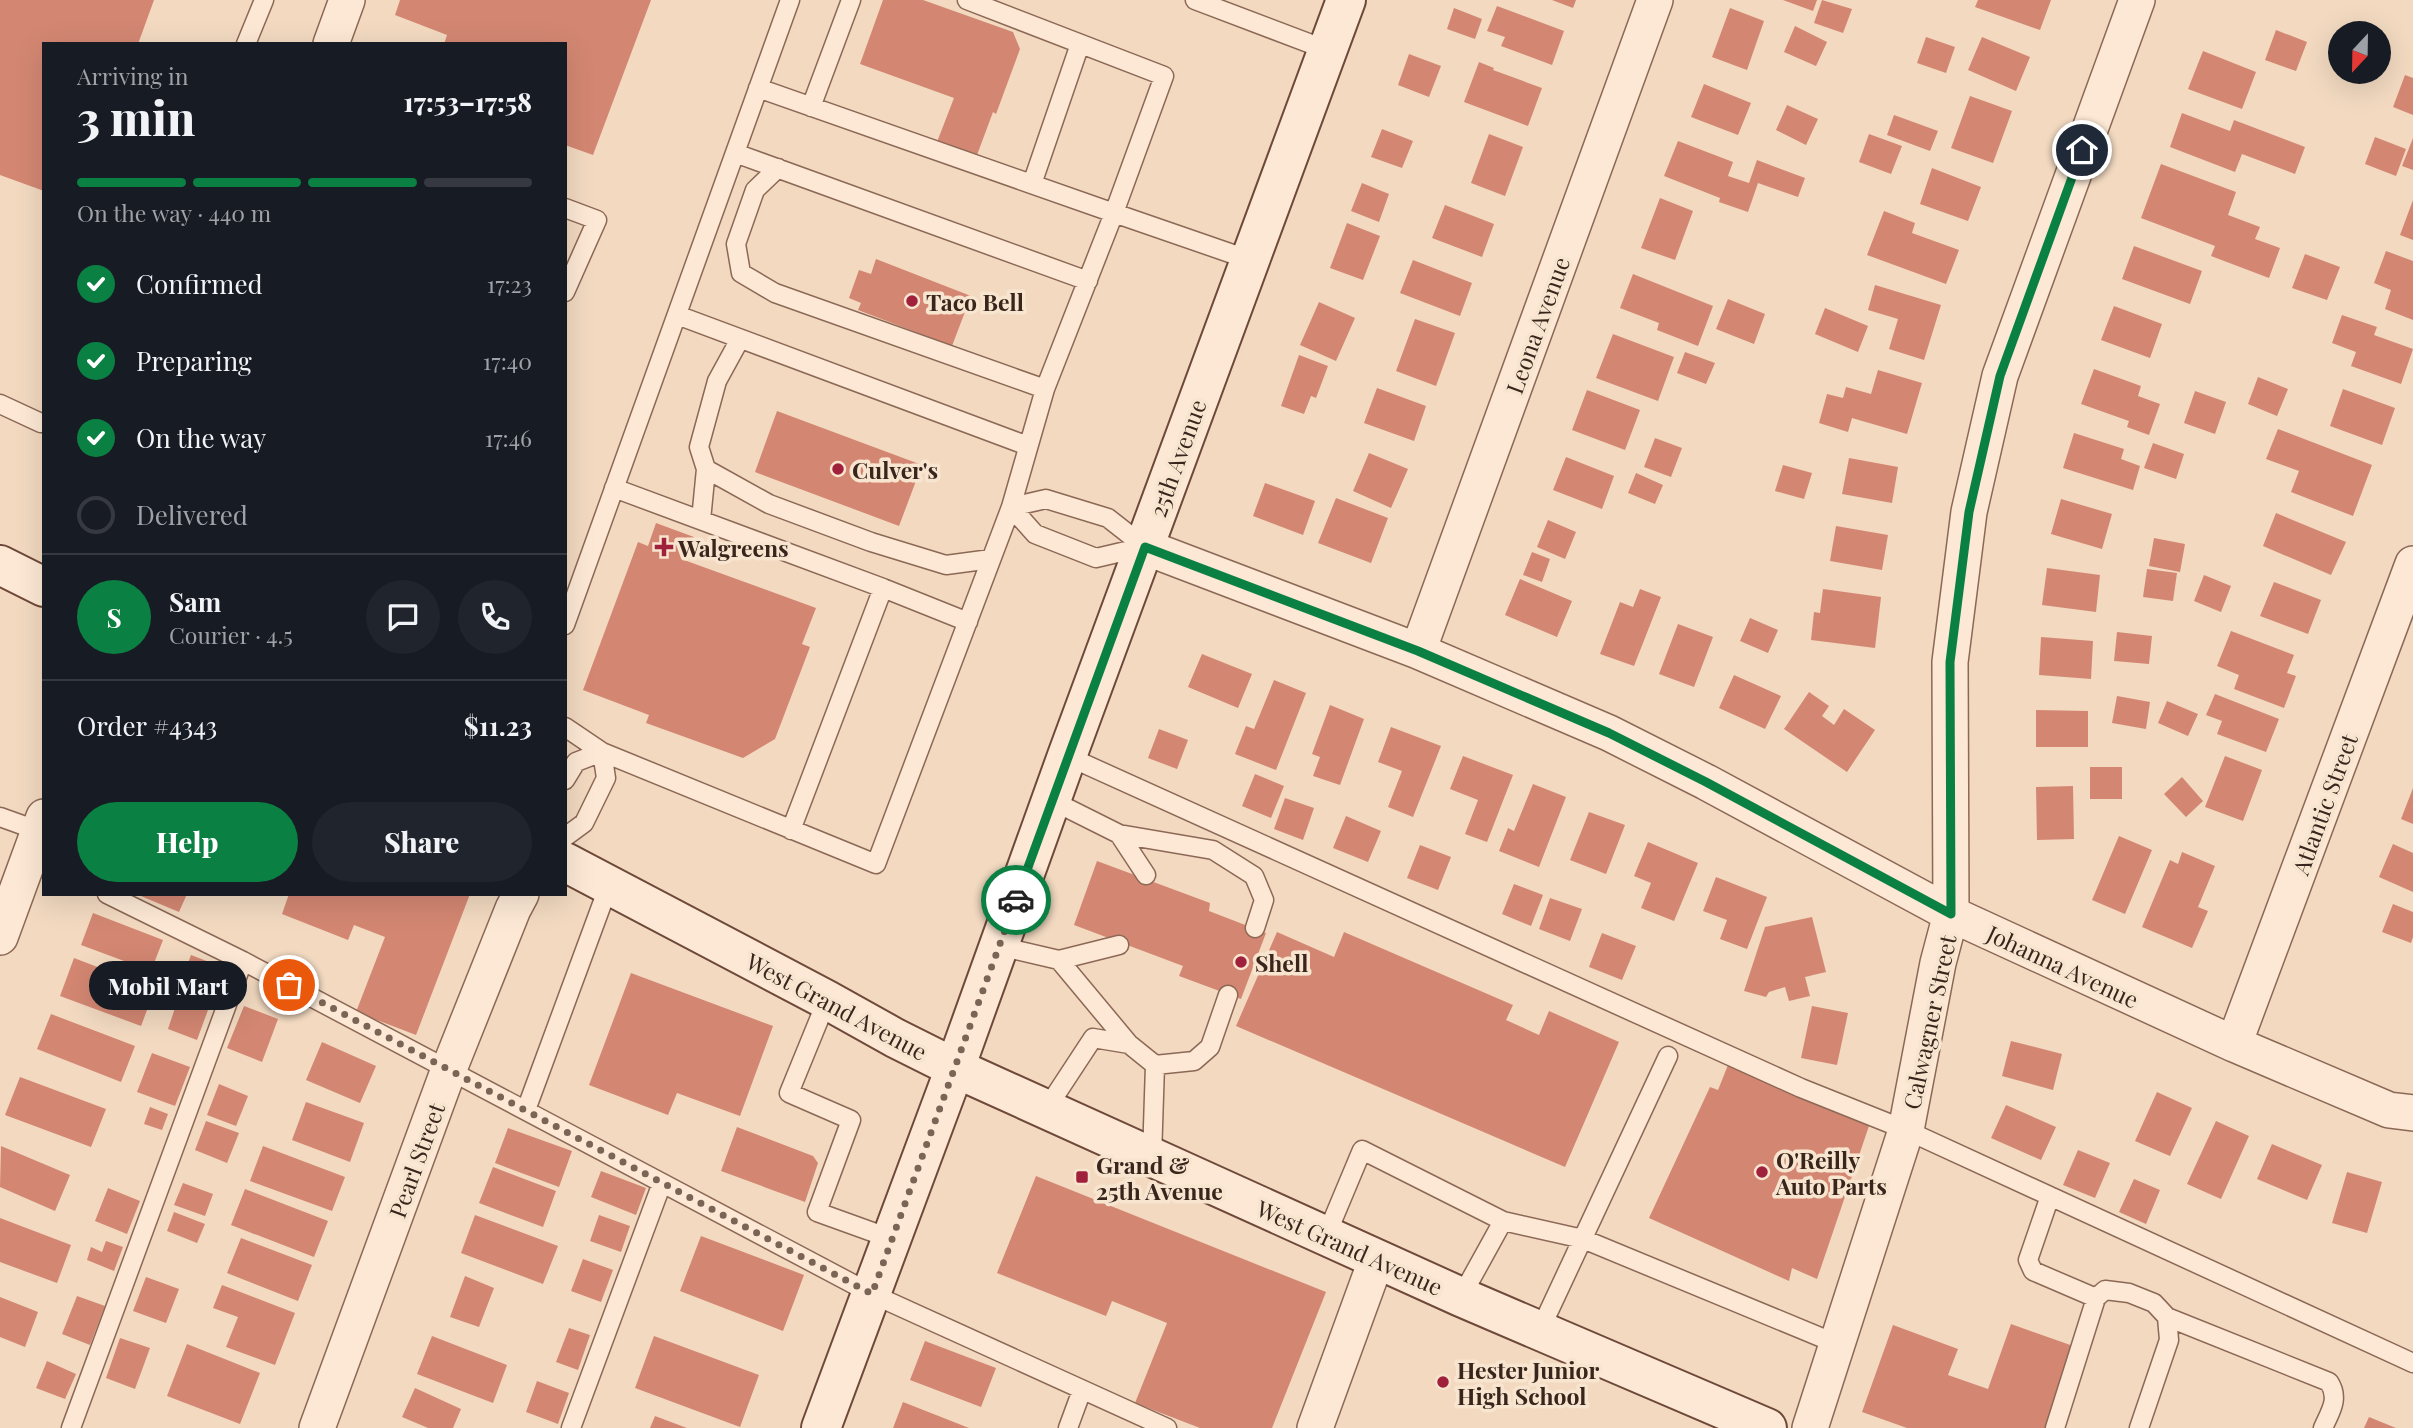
<!DOCTYPE html>
<meta charset="utf-8">
<style>
:root{--surface:#171b24;--page:#20242c;--text:#f1f3f6;--muted:#9ea1a6;--line:#363941;--accent:#0b8043}
body{margin:0;font-family:"Playfair Display",serif;background:var(--page);color:var(--text);height:100vh;display:flex;flex-direction:column;font-size:26px;white-space:nowrap}
*{box-sizing:border-box;margin:0}
p{font-size:23px;color:var(--muted)}
.icon{flex:none;width:38px;height:38px;fill:none;stroke:currentColor;stroke-width:2;stroke-linecap:round;stroke-linejoin:round}
.map{position:relative;flex:1;overflow:hidden}
.drawer{position:absolute;left:42px;top:42px;width:525px;height:854px;display:flex;flex-direction:column;background:var(--surface);border-radius:0px;box-shadow:0 7px 28px #0002}
.drawer>*{flex:none}
.needle{width:46px;rotate:202deg}
.fabs{position:absolute;left:2328px;top:21px;display:grid;gap:14px}
.fabs a{display:grid;place-items:center;width:63px;height:63px;border-radius:50%;background:var(--surface);box-shadow:0 7px 28px #0002;font-size:35px}
.pin{position:absolute;display:grid;place-items:center;width:60px;height:60px;color:#fff;margin:-30px;border:4px solid #fff;border-radius:50%;box-shadow:0 2px 7px #0007}
.courier{position:absolute;display:grid;place-items:center;width:70px;height:70px;margin:-35px;border:5px solid #0b8043;border-radius:50%;background:#fff;color:#222;box-shadow:0 2px 9px #0007}
.bubble{position:absolute;height:49px;border-radius:24px;background:var(--surface);box-shadow:0 7px 28px #0002;font-size:23px;font-weight:800;line-height:49px;text-align:center}
.head em{font-style:normal;font-weight:800}
.head div{display:flex;flex-direction:column-reverse}
.head{display:flex;align-items:center;justify-content:space-between;height:119px;padding:0 35px}
h1{font-size:46px;font-weight:800;line-height:52px}
.bar{display:grid;grid-template-columns:repeat(4,1fr);gap:10px 7px;align-content:center;height:84px;padding:0 35px}
.bar i{height:9px;border-radius:5px;background:var(--line)}
.bar .active{background:var(--accent)}
.bar p{grid-column:span 4}
.line{display:flex;align-items:center;gap:18px;padding:0 35px;border-top:2px solid var(--line)}
.line div{flex:1}
.round{display:grid;place-items:center;flex:none;width:74px;height:74px;border-radius:37px;background:var(--page)}
ol{padding:0 35px;list-style:none}
li{display:flex;align-items:center;gap:21px;height:77px}
li p{margin-inline-start:auto}
li .icon{padding:7px;border-radius:50%;background:var(--accent);color:#fff;stroke-width:4}
li:last-child{color:var(--muted)}
li i{width:38px;height:38px;border:4px solid var(--line);border-radius:50%}
.primary-button{display:flex;gap:14px;margin-top:auto;padding:14px 35px}
.primary-button a{flex:1;height:80px;border-radius:42px;background:var(--accent);color:#fff;font-size:28px;font-weight:800;line-height:80px;text-align:center}
.primary-button a+a{background:var(--page);color:var(--text)}
.map>svg:first-child{display:block}
</style>
<div class="map">
<svg width="2413" height="1428" viewBox="0 0 2413 1428">
<rect width="100%" height="100%" fill="#f2d9c0"/>
<path fill="#d38772" d="M0,0H154L138,44H44V191L0,175Z
M400,0H651L593,155L565,145V44H444L447,35L395,15Z
M883,0H923L1013,32L1020,49L996,114L993,112L977,155L937,142L954,98L860,64Z
M1552,0H1576L1573,8Z
M1783,0H1817L1813,11Z
M1822,0L1852,9L1843,33L1814,23Z
M1978,0H2051L2040,30L1975,7Z
M1497,6L1564,31L1552,65L1501,46L1505,37L1487,31Z
M1454,8L1482,19L1475,39L1447,29Z
M1730,8L1764,21L1747,70L1712,57Z
M1795,26L1827,42L1816,66L1784,52Z
M2276,30L2307,42L2296,71L2265,60Z
M1926,37L1955,47L1946,73L1917,63Z
M1982,37L2030,57L2016,91L1968,70Z
M2203,51L2256,72L2242,109L2188,89Z
M1409,54L1441,66L1429,97L1398,85Z
M1479,62L1494,68L1493,70L1542,88L1528,126L1464,102Z
M2405,75L2413,78V115L2393,107Z
M1704,84L1751,103L1738,135L1691,117Z
M1970,96L2012,111L1993,163L1951,148Z
M1787,105L1818,119L1806,145L1776,130Z
M2182,113L2230,131L2234,120L2305,147L2295,174L2242,154L2235,172L2170,147Z
M1894,115L1938,131L1930,151L1887,135Z
M1382,129L1413,141L1402,168L1371,157Z
M1489,134L1523,147L1505,196L1471,183Z
M1869,134L1902,146L1891,174L1859,162Z
M2375,137L2406,149L2396,176L2365,164Z
M2413,138V170L2402,166Z
M1678,141L1733,162L1728,176L1749,183L1757,160L1805,178L1798,197L1758,183L1748,212L1719,202L1720,198L1664,176Z
M2161,164L2236,192L2228,215L2260,227L2255,239L2280,248L2269,278L2211,256L2215,246L2141,218Z
M1932,168L1981,187L1968,221L1920,204Z
M1362,183L1389,194L1379,222L1351,211Z
M1660,198L1693,211L1675,260L1641,248Z
M2413,200V240L2400,235Z
M1445,205L1494,224L1482,257L1432,238Z
M1884,211L1915,223L1912,233L1959,250L1946,284L1867,255Z
M1347,223L1380,236L1363,280L1330,268Z
M2134,246L2202,271L2190,304L2122,279Z
M2386,251L2413,261V320L2385,309L2391,290L2374,283Z
M2305,254L2340,267L2327,300L2292,288Z
M876,259L971,296L952,346L858,310L861,303L849,298L859,270L871,274Z
M1413,260L1472,283L1460,316L1400,293Z
M1633,274L1713,306L1698,346L1657,330L1659,323L1620,308Z
M1875,285L1941,305L1924,360L1889,349L1898,319L1868,310Z
M1728,299L1765,314L1754,344L1716,329Z
M1319,302L1355,318L1336,361L1300,345Z
M2114,306L2162,324L2150,358L2101,340Z
M1825,308L1868,326L1858,352L1815,334Z
M2342,315L2377,327L2374,335L2413,349L2401,384L2351,366L2356,352L2332,343Z
M1415,319L1455,333L1436,386L1396,371Z
M1613,334L1674,357L1658,401L1596,378Z
M1685,352L1715,363L1706,384L1677,373Z
M1299,355L1328,366L1316,398L1311,396L1304,414L1281,406Z
M2094,369L2141,386L2138,396L2160,404L2149,435L2127,427L2129,421L2081,404Z
M1878,370L1922,383L1907,434L1852,418L1848,432L1819,423L1827,394L1843,398L1846,387L1871,394Z
M2258,377L2288,389L2277,416L2248,404Z
M1377,388L1426,406L1414,441L1364,423Z
M2343,389L2395,408L2382,445L2330,426Z
M1587,390L1640,410L1625,450L1572,430Z
M2195,391L2226,402L2215,434L2184,423Z
M777,411L922,465L899,526L755,472Z
M2278,429L2372,465L2353,516L2291,492L2299,471L2266,459Z
M2074,433L2124,449L2121,459L2140,466L2133,490L2063,468Z
M1655,438L1682,448L1671,477L1644,467Z
M2153,443L2184,454L2176,479L2144,468Z
M1369,453L1408,469L1391,508L1353,491Z
M1566,457L1614,476L1602,509L1553,490Z
M1849,458L1898,467L1892,503L1842,494Z
M1783,465L1812,473L1804,499L1775,491Z
M1636,473L1663,485L1655,504L1628,493Z
M1265,483L1315,501L1303,535L1253,516Z
M1336,498L1388,518L1371,563L1318,543Z
M2061,499L2112,514L2102,549L2051,534Z
M2276,513L2346,542L2331,575L2263,546Z
M1548,520L1576,532L1565,559L1537,547Z
M656,523L694,537L684,560L816,608L802,644L810,647L775,739L743,758L646,723L649,715L583,690L638,542L648,546Z
M1836,526L1888,535L1882,570L1830,561Z
M2154,538L2185,544L2180,572L2149,566Z
M1532,552L1550,559L1542,582L1523,575Z
M2047,568L2100,575L2096,612L2042,605Z
M2147,569L2177,573L2173,601L2143,597Z
M2204,575L2231,586L2221,612L2194,601Z
M1520,579L1572,601L1557,637L1505,615Z
M2274,582L2321,600L2308,634L2260,616Z
M1640,589L1661,597L1634,666L1600,654L1620,602L1633,607Z
M1823,589L1881,597L1875,648L1811,640L1814,612L1820,613Z
M1750,618L1778,630L1768,653L1740,641Z
M1678,624L1713,637L1694,687L1659,674Z
M2231,631L2294,655L2287,673L2296,676L2284,708L2234,689L2239,675L2217,666Z
M2117,632L2152,636L2149,664L2114,661Z
M2041,637L2093,641L2091,679L2039,675Z
M1202,654L1252,674L1238,708L1188,687Z
M1734,675L1781,696L1765,729L1719,708Z
M1274,680L1306,693L1276,770L1235,754L1246,726L1254,729Z
M1809,692L1829,706L1822,716L1834,725L1844,709L1875,730L1847,772L1784,729Z
M2215,694L2279,719L2266,752L2217,734L2222,721L2206,715Z
M2117,696L2150,702L2146,729L2112,723Z
M2167,701L2198,714L2188,736L2158,723Z
M1330,705L1364,719L1340,785L1313,776L1320,757L1312,754Z
M2036,710L2088,711V747H2036Z
M1391,727L1441,746L1413,817L1388,807L1402,771L1378,762Z
M1159,729L1188,740L1177,769L1148,758Z
M1463,756L1513,775L1487,842L1465,834L1478,800L1450,789Z
M2225,756L2262,770L2243,821L2205,807Z
M2090,767H2122V799H2090Z
M1255,774L1284,786L1271,818L1242,806Z
M2182,777L2203,801L2186,817L2164,794Z
M1533,784L1566,797L1539,867L1499,851L1508,828L1514,831Z
M2073,786L2074,839L2037,840L2036,787Z
M2413,788V824L2401,819Z
M1285,798L1314,808L1303,840L1274,829Z
M1589,812L1625,825L1606,874L1570,860Z
M1346,816L1381,831L1368,862L1333,848Z
M2119,836L2152,850L2125,914L2092,900Z
M1648,842L1698,863L1674,921L1641,908L1651,883L1634,876Z
M2393,844L2413,853V892L2379,877Z
M1420,845L1451,857L1438,890L1407,878Z
M2182,852L2215,866L2198,907L2208,911L2192,948L2142,927L2170,860L2178,864Z
M1097,861L1210,903L1209,911L1266,933L1241,999L1179,976L1183,966L1074,925Z
M1716,877L1767,897L1747,949L1720,939L1727,920L1703,911Z
M1514,884L1543,895L1531,926L1502,914Z
M136,894H187L179,912Z
M289,894H470L416,1035L356,1012L385,937L354,925L348,940L282,914Z
M1550,898L1582,909L1570,941L1539,929Z
M2393,904L2413,912V937L2411,943L2382,932Z
M93,913L163,940L151,971L81,945Z
M1812,917L1826,972L1805,977L1810,996L1789,1001L1785,987L1769,992L1766,997L1744,991L1765,927Z
M1277,932L1334,957L1344,932L1513,1005L1506,1020L1539,1035L1549,1011L1619,1042L1565,1167L1236,1026Z
M1602,933L1636,946L1622,980L1589,967Z
M191,955L230,970L219,999L180,985Z
M74,958L155,989L141,1026L60,996Z
M631,973L773,1026L740,1116L677,1093L668,1115L589,1085Z
M178,999L208,1010L197,1040L168,1029Z
M244,1006L278,1019L262,1062L227,1048Z
M1812,1006L1848,1013L1837,1065L1801,1058Z
M51,1014L135,1046L121,1082L37,1049Z
M2011,1041L2062,1054L2053,1090L2002,1076Z
M322,1042L376,1066L360,1103L306,1080Z
M152,1053L190,1067L175,1106L137,1092Z
M1728,1065L1869,1126L1817,1279L1792,1268L1789,1281L1649,1218L1710,1087L1718,1090Z
M20,1077L106,1109L91,1147L5,1115Z
M219,1084L248,1096L236,1126L207,1115Z
M2157,1092L2192,1108L2170,1156L2135,1141Z
M306,1102L364,1123L350,1162L292,1140Z
M2006,1105L2056,1127L2041,1160L1991,1138Z
M150,1107L168,1114L162,1130L144,1124Z
M206,1121L239,1133L227,1163L195,1150Z
M2216,1121L2249,1136L2221,1199L2187,1184Z
M737,1127L813,1156L818,1163L805,1202L721,1171Z
M508,1128L572,1151L559,1187L495,1163Z
M2272,1144L2322,1165L2307,1200L2257,1179Z
M1,1146L70,1175L55,1211L0,1187Z
M263,1146L345,1177L332,1211L250,1181Z
M2078,1150L2110,1163L2095,1198L2063,1185Z
M493,1167L556,1191L543,1227L479,1203Z
M601,1171L646,1188L636,1215L591,1197Z
M2347,1172L2382,1182L2367,1233L2332,1223Z
M1036,1176L1326,1292L1272,1428H1200L1135,1403L1167,1323L1112,1301L1106,1316L997,1273Z
M2134,1179L2160,1190L2146,1224L2119,1212Z
M183,1183L213,1194L205,1216L174,1205Z
M108,1188L140,1201L127,1234L95,1221Z
M245,1189L328,1221L314,1257L231,1225Z
M174,1212L205,1224L197,1243L167,1231Z
M475,1215L558,1246L543,1284L461,1253Z
M599,1215L630,1226L621,1252L590,1241Z
M0,1218L71,1245L57,1283L0,1262Z
M701,1236L804,1275L783,1331L680,1291Z
M241,1238L312,1265L298,1301L227,1273Z
M106,1241L123,1247L114,1271L87,1260L91,1247L102,1252Z
M583,1259L613,1270L601,1302L571,1291Z
M465,1276L494,1288L479,1327L450,1317Z
M146,1277L179,1289L166,1323L133,1311Z
M222,1285L295,1313L275,1365L226,1347L238,1317L213,1308Z
M77,1296L105,1306L90,1345L62,1334Z
M0,1297L38,1312L25,1347L0,1337Z
M2011,1324L2076,1347L2048,1428H1907L1862,1412L1893,1325L1958,1349L1948,1375L1988,1389Z
M569,1328L590,1335L578,1370L556,1362Z
M432,1336L507,1365L493,1403L417,1374Z
M654,1336L759,1375L740,1427L635,1388Z
M120,1338L150,1348L135,1389L106,1378Z
M925,1341L996,1368L981,1407L910,1380Z
M187,1344L260,1373L240,1424L167,1396Z
M47,1361L76,1374L65,1399L36,1388Z
M537,1381L569,1393L558,1424L526,1412Z
M415,1388L461,1409L453,1428H428L402,1417Z
M903,1402L969,1428H893Z
M655,1416L687,1428H650Z
M2369,1417L2396,1428H2364Z"/>
<g fill="none" stroke-linecap="round" stroke-linejoin="round">
<g stroke="#8c6856" stroke-width="21">
<path id="lane" d="M967,0L1164,76L1114,213L1250,260
M1195,0L1327,50
M246,44L264,0
M811,107L851,0
M735,153L1088,281
M778,168L755,190L736,244L741,273L775,293L1045,389
M1032,184L1080,44
M565,208L597,220L565,292
M677,315L1028,446
M740,339L717,381L699,447L706,469L769,504L871,542L946,565L991,559
M0,404L41,423H44
M614,488L883,588L968,622
M1011,507L1035,534L1096,558L1143,547
M1011,507L1046,499L1108,518L1145,547
M701,520L706,469
M565,625L790,0
M565,727L602,752L876,864L1011,507L1045,389L1114,213L758,88
M1067,756L1801,1088L1906,1130L2413,1363
M565,780L576,762L602,752L606,778L584,823L565,837
M1051,800L1119,834L1146,875
M0,817L39,831
M791,830L883,588
M1119,834L1213,850L1254,876L1264,900L1255,928
M107,894L243,961L872,1294L1167,1428
M999,946L1059,960L1119,945
M1059,960L1129,1044L1155,1065L1152,1157
M827,1000L789,1093L851,1120L817,1212L892,1239
M1155,1065L1194,1061L1210,1047L1228,995
M1047,1108L1093,1038L1129,1044
M526,1110L609,885
M2050,1196L2028,1260L2033,1271L2096,1298
M1326,1236L1362,1150L1503,1221L1583,1239L1837,1344
M1461,1297L1503,1221
M2167,1317L2329,1382C2340,1399 2330,1412 2323,1428
M1540,1330L1668,1056
M71,1428L243,961
M571,1428L662,1183
M1068,1428L1082,1390
M2055,1428L2096,1298L2105,1290L2129,1293L2154,1303L2167,1317L2169,1340L2139,1428"/>
</g>
<g stroke="#8c6856" stroke-width="38">
<path id="street" d="M331,44L347,0
M1145,547L1418,651L1609,733L1706,782L1951,914L2234,1044L2389,1110L2413,1113
M1418,651L1655,0
M0,937L44,817
M2234,1044L2413,564
M317,1428L449,1069L513,909L521,894
M1315,1428L1377,1258
M1810,1428L1906,1130L1938,963L1951,914L1950,662L1969,512L2000,376L2137,0"/>
</g>
<g stroke="#6e493a" stroke-width="42">
<path id="secondary" d="M0,565L44,587
M565,862L827,1000L895,1038L955,1068L1461,1297L1767,1428
M821,1428L955,1068L1067,756L1346,0"/>
</g>
<use href="#lane" stroke="#fce8d4" stroke-width="18"/>
<use href="#street" stroke="#fce8d4" stroke-width="35"/>
<use href="#secondary" stroke="#fce8d4" stroke-width="38"/>
</g>
<g fill="none" stroke-linecap="round" stroke-linejoin="round">
<path stroke="#7a6455" stroke-width="7" stroke-dasharray="0 12.6" d="M289,985L872,1294L1016,900"/>
<path stroke="#0b8043" stroke-width="9" d="M1016,900L1145,547L1418,651L1609,733L1706,782L1951,914L1950,662L1969,512L2000,376L2082,150"/>
</g>
<g fill="#a0213b" stroke="#f8e5d0" stroke-width="2.5">
<circle cx="912" cy="301" r="7"/>
<circle cx="838" cy="469" r="7"/>
<path d="M660.5 536.5h7v7h7v7h-7v7h-7v-7h-7v-7h7z"/>
<circle cx="1241" cy="962" r="7"/>
<circle cx="1762" cy="1172" r="7"/>
<rect x="1075" y="1170" width="14" height="14" rx="3.5"/>
<circle cx="1443" cy="1382" r="7"/>
</g>
<g text-anchor="middle" dominant-baseline="central" stroke-width="7" stroke-linejoin="round" paint-order="stroke">
<g font-size="23" font-weight="bold" fill="#3a251c" stroke="#f8e5d0" text-anchor="start">
<text x="926" y="301">Taco Bell</text>
<text x="852" y="469">Culver's</text>
<text x="678" y="547">Walgreens</text>
<text x="1255" y="962">Shell</text>
<text x="1776" y="1159">O'Reilly<tspan x="1776" dy="26">Auto Parts</tspan></text>
<text x="1096" y="1164">Grand &amp;<tspan x="1096" dy="26">25th Avenue</tspan></text>
<text x="1457" y="1369">Hester Junior<tspan x="1457" dy="26">High School</tspan></text>
</g>
<g font-size="23" fill="#3a251c" stroke="#f8e5d0">
<text transform="translate(1537 325) rotate(-70)">Leona Avenue</text>
<text transform="translate(1177 458) rotate(-70)">25th Avenue</text>
<text transform="translate(2324 804) rotate(-70)">Atlantic Street</text>
<text transform="translate(2063 966) rotate(25)">Johanna Avenue</text>
<text transform="translate(837 1006) rotate(28)">West Grand Avenue</text>
<text transform="translate(1929 1022) rotate(-78)">Calwagner Street</text>
<text transform="translate(416 1160) rotate(-70)">Pearl Street</text>
<text transform="translate(1350 1247) rotate(24)">West Grand Avenue</text>
</g>
</g>
</svg>
<div class="fabs">
<a><svg class="needle" viewBox="-14 -14 28 28"><path d="M0-13l5 13h-10z" fill="#e53935"/><path d="M0 13l5-13h-10z" fill="#9ea1a6"/></svg></a>
</div>
<div class="pin" style="left:289px;top:985px;background:#ea580c"><svg class="icon" aria-label="bag" viewBox="0 0 24 24"><path d="M5 8h14l-1 12H6zM9 8a3 3 0 0 1 6 0"/></svg></div>
<div class="pin" style="left:2082px;top:150px;background:#1f2937"><svg class="icon" aria-label="home" viewBox="0 0 24 24"><path d="M3 11l9-7 9 7M6 9v11h12V9"/></svg></div>
<div class="courier" style="left:1016px;top:900px"><svg class="icon" aria-label="car" viewBox="0 0 24 24"><path d="M5 17H2v-5l4-1 3-4h7l3 4 3 1v5h-3M9 17h6M6 11h13"/><circle cx="7" cy="17" r="2"/><circle cx="17" cy="17" r="2"/></svg></div>
<div class="bubble" style="left:89px;top:961px;width:158px">Mobil Mart</div>
<section class="drawer">
<div class="head"><div><h1>3 min</h1><p>Arriving in</p></div><em>17:53–17:58</em></div>
<div class="bar"><i class="active"></i><i class="active"></i><i class="active"></i><i></i><p>On the way · 440 m</p></div>
<ol>
<li><svg class="icon" aria-label="check" viewBox="0 0 24 24"><path d="M5 12l5 5 9-10"/></svg>Confirmed<p>17:23</p></li>
<li><svg class="icon" aria-label="check" viewBox="0 0 24 24"><path d="M5 12l5 5 9-10"/></svg>Preparing<p>17:40</p></li>
<li><svg class="icon" aria-label="check" viewBox="0 0 24 24"><path d="M5 12l5 5 9-10"/></svg>On the way<p>17:46</p></li>
<li><i></i>Delivered</li>
</ol>
<div class="line" style="height:126px"><b class="round" style="background:var(--accent);color:#fff">S</b><div><b>Sam</b><p>Courier · 4.5</p></div><a class="round"><svg class="icon" aria-label="chat" viewBox="0 0 24 24"><path d="M4 5h16v11H9l-5 4z"/></svg></a><a class="round"><svg class="icon" aria-label="phone" viewBox="0 0 24 24"><path d="M5 4h4l2 5-3 2q2 4 5 5l2-3 5 2v4C11 20 4 13 5 4z"/></svg></a></div>
<div class="line" style="height:91px"><div>Order #4343</div><b>$11.23</b></div>
<div class="primary-button"><a>Help</a><a>Share</a></div>
</section>
</div>
